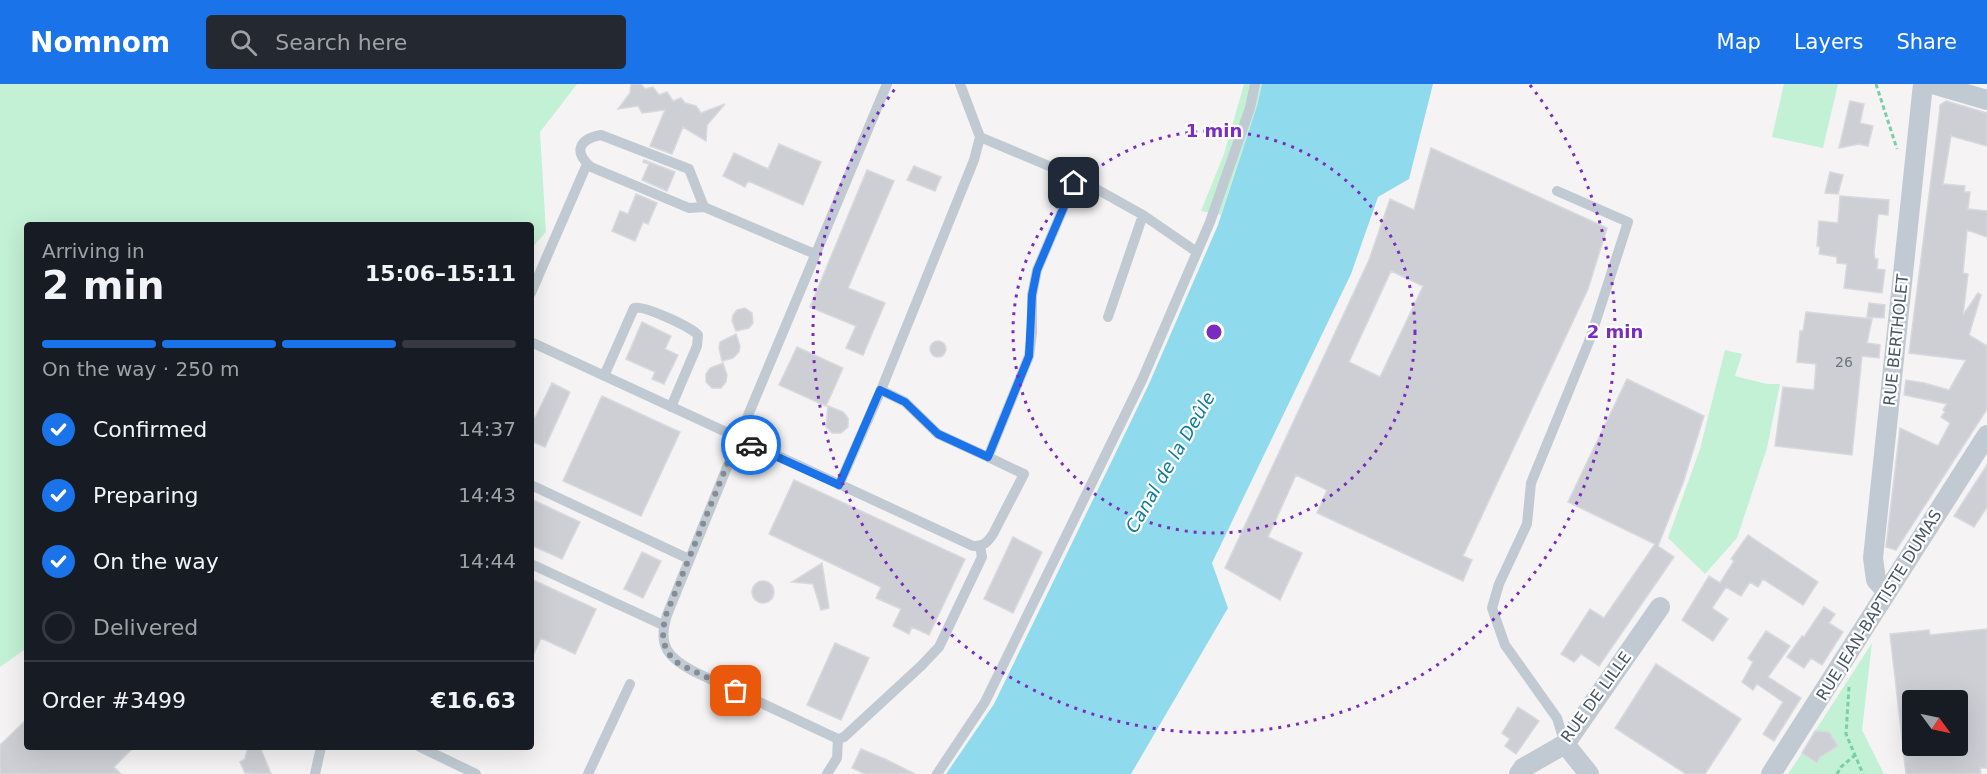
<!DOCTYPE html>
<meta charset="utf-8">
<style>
:root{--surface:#171b24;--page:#242831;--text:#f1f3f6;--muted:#9ea1a6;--line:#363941;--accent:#1a73e8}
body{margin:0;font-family:"DejaVu Sans",sans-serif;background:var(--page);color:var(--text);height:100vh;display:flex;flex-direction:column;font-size:22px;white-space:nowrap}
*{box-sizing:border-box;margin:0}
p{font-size:20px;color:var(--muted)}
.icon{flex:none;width:33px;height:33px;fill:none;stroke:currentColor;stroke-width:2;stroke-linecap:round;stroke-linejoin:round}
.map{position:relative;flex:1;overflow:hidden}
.drawer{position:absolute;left:24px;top:138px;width:510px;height:528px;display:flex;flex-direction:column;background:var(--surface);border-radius:6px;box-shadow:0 6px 24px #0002}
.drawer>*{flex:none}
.needle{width:39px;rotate:123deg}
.fabs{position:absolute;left:1902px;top:606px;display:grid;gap:12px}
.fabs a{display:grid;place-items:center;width:66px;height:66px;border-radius:6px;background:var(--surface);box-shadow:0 6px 24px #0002;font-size:30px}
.pin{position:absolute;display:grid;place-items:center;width:51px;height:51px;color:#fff;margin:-26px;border-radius:12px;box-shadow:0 3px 9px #0006}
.courier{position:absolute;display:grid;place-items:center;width:60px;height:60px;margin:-30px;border:4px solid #1a73e8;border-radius:50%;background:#fff;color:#222;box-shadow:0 2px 8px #0007}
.summary em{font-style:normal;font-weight:800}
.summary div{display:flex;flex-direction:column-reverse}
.summary{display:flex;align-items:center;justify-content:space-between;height:102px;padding:0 18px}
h1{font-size:39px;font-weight:800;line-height:45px}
.bar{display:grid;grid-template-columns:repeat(4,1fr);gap:9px 6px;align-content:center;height:72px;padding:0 18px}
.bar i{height:8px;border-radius:4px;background:var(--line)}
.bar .on{background:var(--accent)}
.bar p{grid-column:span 4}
.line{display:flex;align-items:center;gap:15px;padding:0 18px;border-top:2px solid var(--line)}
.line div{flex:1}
ol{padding:0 18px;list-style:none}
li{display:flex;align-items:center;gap:18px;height:66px}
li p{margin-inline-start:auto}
li .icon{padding:6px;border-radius:50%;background:var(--accent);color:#fff;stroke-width:4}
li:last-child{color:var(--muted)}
li i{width:33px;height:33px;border:3px solid var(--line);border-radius:50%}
header{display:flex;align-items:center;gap:36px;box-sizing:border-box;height:84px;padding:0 30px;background:var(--accent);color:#fff}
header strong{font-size:28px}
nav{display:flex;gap:33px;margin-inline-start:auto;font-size:21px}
.search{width:420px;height:54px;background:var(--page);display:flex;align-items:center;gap:15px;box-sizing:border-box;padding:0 21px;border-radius:6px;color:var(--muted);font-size:22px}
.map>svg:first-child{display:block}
</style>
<header>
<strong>Nomnom</strong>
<div class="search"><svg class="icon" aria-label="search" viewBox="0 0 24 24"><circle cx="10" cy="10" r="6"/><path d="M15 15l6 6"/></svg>Search here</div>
<nav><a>Map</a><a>Layers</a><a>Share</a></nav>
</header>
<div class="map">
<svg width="1987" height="690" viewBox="0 0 1987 690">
<rect width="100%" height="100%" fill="#f5f3f3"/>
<path fill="#c3f1d5" d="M0,0H577L540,48L546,148L531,165V141H27V564L0,583Z
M1244,0H1262L1257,22L1221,131L1201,127L1224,70Z
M1784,0H1838L1823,64L1772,53Z
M1725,266L1742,270L1735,292L1767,300H1780L1767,364L1737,454L1705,490L1668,454L1700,365Z
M1872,559L1862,646L1884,690H1788L1802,669L1817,678L1821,673L1838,662L1829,648L1815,647Z"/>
<path fill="#90daee" d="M1262,0H1433L1409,95L1378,113L1351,190L1212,479L1228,524L1131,690H946L994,620L1149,300L1218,141L1257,22Z"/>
<path fill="#cdcfd5" stroke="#d7d9de" stroke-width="1.5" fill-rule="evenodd" d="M631,0H641L645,5L653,3L659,11L667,8L673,17L681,14L685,19L696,22L701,29L725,20L707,41L706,57L683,43L672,70L650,62L665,26L642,29L638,22L618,25L630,9Z
M1850,17L1864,20L1860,39L1873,42L1868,62L1859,60L1839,64Z
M1946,17L1987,29V62L1951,52L1943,100L1965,102L1964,108H1970L1968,125L1987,127V153L1967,146L1963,189L1968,190L1963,231L1978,209L1981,211L1969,251L1987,262V325L1896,466L1886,463L1900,344L1938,362L1950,339L1941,333L1945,328L1943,326L1947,320L1904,311L1906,296L1924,299L1949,306L1966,276L1909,269L1939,33L1940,21Z
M779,60L821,78L803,121L748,97L745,103L723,92L734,69L768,85Z
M1431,64L1607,144L1588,205L1463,472L1472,476L1463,497L1317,429L1327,406L1296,391L1268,453L1302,469L1280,516L1225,484L1369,176L1390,115L1414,126ZM1391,187L1423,202L1380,293L1349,278Z
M644,76L675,88L667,107L642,96L649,80L643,78Z
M914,82L941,93L935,107L907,96Z
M867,86L894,97L848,204L885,219L863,271L846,264L856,242L810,223Z
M1830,88L1843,91L1838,110L1825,109Z
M636,110L657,119L648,140L643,138L635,157L612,147L620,127L628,130Z
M1840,112L1889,116L1888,131L1878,130L1874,169L1875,175H1878L1877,185L1885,186L1882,209L1844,204L1847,180L1837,179V173L1819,170L1820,163L1817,162L1819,137L1838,139Z
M1869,219L1885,221L1884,234L1867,233Z
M745,224L752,229L753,239L749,244L736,247L732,237L733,231L737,226Z
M1806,228L1872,235L1867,259L1880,261L1879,274L1862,272L1852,371L1775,362L1783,303L1814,306L1816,280L1797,278L1800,247H1803Z
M642,238L671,252L665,265L678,271L664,300L652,295L655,288L626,275Z
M736,250L740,262L739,268L733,274L722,277L719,264L720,258Z
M930 265a8 8 0 1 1 16 0a8 8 0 1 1-16 0Z
M797,263L843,284L826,322L779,301Z
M723,279L727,291L726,298L721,304H712L706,298V290L710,284Z
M1627,295L1704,332L1683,399L1658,462L1674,473L1599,582L1581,570L1574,578L1561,570L1590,525L1604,534L1655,460L1568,418Z
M552,299L570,308L545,363L531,357V332L535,334Z
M602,312L680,348L641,432L563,397Z
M828,322L843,328L848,334V343L841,349H832L826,343Z
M1987,381V423L1974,443L1954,432Z
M794,396L965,475L929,551L912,543L909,550L893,542L901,525L876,514L881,503L769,450Z
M531,415L580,438L562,475L531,461Z
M1748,451L1818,498L1803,521L1763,495L1758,503L1750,498L1741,512L1726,503L1712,524L1728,535L1713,557L1682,536L1709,492L1720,499L1734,477L1731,475Z
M1013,453L1042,468L1013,529L984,515Z
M642,468L661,477L643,514L624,505Z
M822,479L829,524L821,526L813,500L792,498Z
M531,495L596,525L575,570L541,554L531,576Z
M752 508a11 11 0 1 1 22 0a11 11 0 1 1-22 0Z
M1824,523L1835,530L1829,539L1843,548L1822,581L1811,574L1804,584L1787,573L1802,552L1804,553Z
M1987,545V684H1980L1981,690H1906L1890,550L1929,546L1930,551ZM1912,616H1958V662H1912Z
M1766,547L1790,562L1768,593L1801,614L1774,657L1763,650L1783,618L1757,600L1753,606L1742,598L1753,578L1748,574Z
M835,559L869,574L841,636L807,621Z
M1656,580L1741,635L1705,690H1686L1615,644Z
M1518,623L1539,637L1516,670L1505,662L1510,655L1502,649Z
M27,635V663H134L114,683L121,690H0V661Z
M1815,647L1829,648L1838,662L1820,673L1817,679L1802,669Z
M256,663H260L271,690L245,689L240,678L245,675L247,666Z
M861,665L885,675L915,690H865L852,684Z"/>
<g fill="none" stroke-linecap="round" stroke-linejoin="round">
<path stroke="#7ad0a6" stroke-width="3" stroke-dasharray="4.5 3" stroke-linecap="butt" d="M1876,0L1897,65
M1849,603L1846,650L1863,690
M1837,690L1841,683L1854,672"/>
<path stroke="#c1cad2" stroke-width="10" d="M887,0L749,329L667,531C657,562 668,574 695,588L838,655L844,653L921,582L939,563L982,473L980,462
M980,53L1075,93L1143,131L1197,168
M1557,107L1628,138L1590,255L1531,399L1527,440L1499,500L1492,524L1505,561L1557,634L1565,660
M704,123L689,124L591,83C573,68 579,55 601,51L689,85L704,123L815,170
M531,209L587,80
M1108,233L1143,131
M531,258L973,462C984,462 987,459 993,450L1024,390L988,373L1029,272L1032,249V211L1037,186L1074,99
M604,292L634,224C644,221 691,243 698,251L697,262L671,323
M881,306L905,318L938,350L988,373
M531,401L689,475
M839,401L881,306L974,76L980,53L960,0
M531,480L663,541
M420,663L476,690
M315,690L321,663
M588,690L630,600
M827,690L837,674L838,655
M937,690L985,618L1142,296L1210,138L1250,24L1255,0"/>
<path stroke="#c1cad2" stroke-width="20" d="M1932,0L1987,16
M1887,508L1876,496L1873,474L1923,0
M1565,660L1589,690
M1519,690L1523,684L1565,660L1660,523
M1771,690L1987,351"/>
</g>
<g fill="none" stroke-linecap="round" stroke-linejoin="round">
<path stroke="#868d94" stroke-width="6" stroke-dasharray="0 10.8" d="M736,607L679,580C661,566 661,551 666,531L738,354L751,361"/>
<path stroke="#1a73e8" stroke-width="8" d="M751,361L839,401L880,306L905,318L938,350L988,373L1029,272L1032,211L1037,186L1074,99"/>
</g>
<g fill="none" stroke="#7b2cbf" stroke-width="3" stroke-dasharray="3 6">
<circle cx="1214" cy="248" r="201"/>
<path d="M1530 1A401 401 0 1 1 898 1"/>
</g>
<g text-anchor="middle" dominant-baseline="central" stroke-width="4.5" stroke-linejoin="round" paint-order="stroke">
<g font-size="14" fill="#6b747e">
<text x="1844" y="278">26</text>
</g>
<g font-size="16" fill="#4a5661" stroke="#fff">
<text transform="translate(1896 256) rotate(-84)">RUE BERTHOLET</text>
<text transform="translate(1879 521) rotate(-58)">RUE JEAN-BAPTISTE DUMAS</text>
<text transform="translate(1596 613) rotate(-54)">RUE DE LILLE</text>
</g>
<g font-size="18" font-style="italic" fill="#0c7c9b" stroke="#fff">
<text transform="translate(1170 378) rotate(-60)">Canal de la Deûle</text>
</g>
</g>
<circle cx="1214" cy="248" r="9" fill="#7b2cbf" stroke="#fff" stroke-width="3"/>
<g font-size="18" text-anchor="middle" font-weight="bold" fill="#7b2cbf" stroke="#fff" stroke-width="4.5" stroke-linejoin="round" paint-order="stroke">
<text x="1214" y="53">1 min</text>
<text x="1615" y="254">2 min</text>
</g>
</svg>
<div class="fabs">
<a><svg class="needle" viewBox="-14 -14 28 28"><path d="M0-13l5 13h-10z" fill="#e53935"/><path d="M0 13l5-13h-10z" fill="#9ea1a6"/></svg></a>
</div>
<div class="pin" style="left:736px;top:607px;background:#ea580c"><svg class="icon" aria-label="bag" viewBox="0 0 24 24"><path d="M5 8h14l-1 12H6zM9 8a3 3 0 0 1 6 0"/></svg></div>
<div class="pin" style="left:1074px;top:99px;background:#1f2937"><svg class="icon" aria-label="home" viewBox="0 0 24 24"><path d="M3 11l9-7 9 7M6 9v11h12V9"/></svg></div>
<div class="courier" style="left:751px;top:361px"><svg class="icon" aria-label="car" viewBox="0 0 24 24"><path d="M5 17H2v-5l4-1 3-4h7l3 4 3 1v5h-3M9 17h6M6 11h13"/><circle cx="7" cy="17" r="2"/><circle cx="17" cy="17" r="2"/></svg></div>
<section class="drawer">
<div class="summary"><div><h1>2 min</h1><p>Arriving in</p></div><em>15:06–15:11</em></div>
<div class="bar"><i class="on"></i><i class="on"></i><i class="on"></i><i></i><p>On the way · 250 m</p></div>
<ol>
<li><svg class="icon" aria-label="check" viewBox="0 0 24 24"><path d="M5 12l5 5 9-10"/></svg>Confirmed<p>14:37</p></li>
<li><svg class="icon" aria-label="check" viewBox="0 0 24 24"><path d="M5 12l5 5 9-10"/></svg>Preparing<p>14:43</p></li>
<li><svg class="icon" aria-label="check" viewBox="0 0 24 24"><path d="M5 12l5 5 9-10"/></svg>On the way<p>14:44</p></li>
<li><i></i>Delivered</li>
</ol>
<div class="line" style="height:78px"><div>Order #3499</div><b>€16.63</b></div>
</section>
</div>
